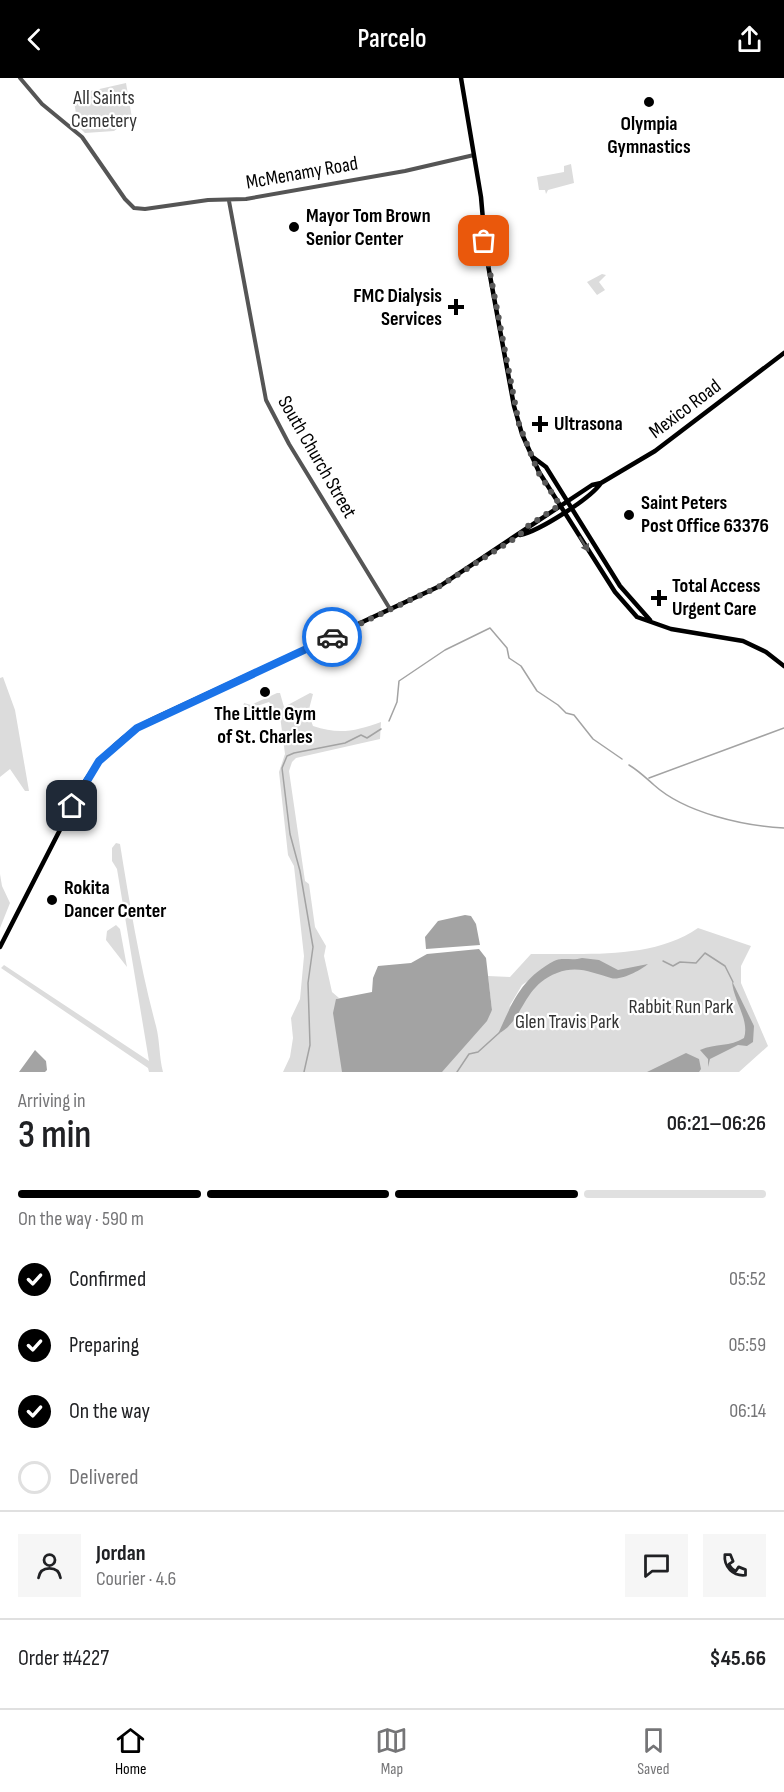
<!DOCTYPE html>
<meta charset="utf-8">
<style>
:root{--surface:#fff;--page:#f6f6f6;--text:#202124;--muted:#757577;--line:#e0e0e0;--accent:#000}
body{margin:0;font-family:"Sofia Sans Condensed",sans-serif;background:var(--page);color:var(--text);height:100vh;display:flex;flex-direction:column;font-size:22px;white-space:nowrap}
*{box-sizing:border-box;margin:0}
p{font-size:20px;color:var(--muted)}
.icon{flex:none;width:33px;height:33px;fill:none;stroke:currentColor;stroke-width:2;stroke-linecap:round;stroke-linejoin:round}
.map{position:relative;height:994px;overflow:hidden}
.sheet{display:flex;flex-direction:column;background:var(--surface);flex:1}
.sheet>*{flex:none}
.pin{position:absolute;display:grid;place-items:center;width:51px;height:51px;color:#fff;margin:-26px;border-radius:12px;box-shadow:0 3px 9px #0006}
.courier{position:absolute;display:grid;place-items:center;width:60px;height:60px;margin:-30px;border:4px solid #1a73e8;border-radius:50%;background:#fff;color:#222;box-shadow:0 2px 8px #0007}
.head em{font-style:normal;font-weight:600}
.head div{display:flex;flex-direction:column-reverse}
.head{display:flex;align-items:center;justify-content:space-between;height:102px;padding:0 18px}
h1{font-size:39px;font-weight:600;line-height:45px}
.bar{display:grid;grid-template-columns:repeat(4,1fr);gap:9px 6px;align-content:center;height:72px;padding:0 18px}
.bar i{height:8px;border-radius:4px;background:var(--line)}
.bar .active{background:var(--accent)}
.bar p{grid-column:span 4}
.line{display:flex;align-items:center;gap:15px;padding:0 18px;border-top:2px solid var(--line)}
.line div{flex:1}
.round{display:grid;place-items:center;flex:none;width:63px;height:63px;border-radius:0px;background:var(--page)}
ol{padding:0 18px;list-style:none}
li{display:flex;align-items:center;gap:18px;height:66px}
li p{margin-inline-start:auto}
li .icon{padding:6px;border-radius:50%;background:var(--accent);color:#fff;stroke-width:4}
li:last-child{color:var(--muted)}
li i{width:33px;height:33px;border:3px solid var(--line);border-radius:50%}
header{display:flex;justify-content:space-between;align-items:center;height:78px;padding:0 18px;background:var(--accent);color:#fff;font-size:27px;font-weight:600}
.tab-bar{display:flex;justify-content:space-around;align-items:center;height:84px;border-top:2px solid var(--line);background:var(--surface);font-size:16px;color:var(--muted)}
.tab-bar a{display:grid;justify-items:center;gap:3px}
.tab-bar .active{color:var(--accent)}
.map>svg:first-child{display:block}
</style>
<header><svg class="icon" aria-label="back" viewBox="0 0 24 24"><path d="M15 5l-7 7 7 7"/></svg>Parcelo<svg class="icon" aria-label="share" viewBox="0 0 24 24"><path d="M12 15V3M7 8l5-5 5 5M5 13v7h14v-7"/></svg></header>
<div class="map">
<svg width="784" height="994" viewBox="0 0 784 994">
<rect width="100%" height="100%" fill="#fff"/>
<path fill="#dcdcdc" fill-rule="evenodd" d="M126,5L132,40L114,53L85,55L78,48L73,17Z
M571,86L574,105L548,112L546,116L545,112H539L537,99L564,94V88Z
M602,196L606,197L599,204L605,212L597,217L587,204Z
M3,599L15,632L29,713H25L10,691L0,699V600Z
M277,615H280L284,629L310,615L313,616L308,635L313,648C339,657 356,653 381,644L380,661L296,680L292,684L289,693L305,803L309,806L315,849L326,868L324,878L332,914L339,920L336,921L352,994H283L290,979L293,960L291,940L300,921L304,878L294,788L288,777L279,694L285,676L280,638L269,624L251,630L245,636L242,633L244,625L251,627Z
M116,765L120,766C130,828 140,888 156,948C160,963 159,979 163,994H149L148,990L1,890L4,887L149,983L117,791L112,783V770Z
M0,796L2,808L10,825L0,850Z
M116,847L120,851L127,889L106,862L107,853Z
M698,850L751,868L741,888V905L768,968L739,994H434L492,932L488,898L510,899L531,876C585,875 652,882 698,850ZM560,881L565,883L534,905L509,929L522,907Z"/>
<path fill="#a3a3a3" d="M465,837L471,838L476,846L480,867L426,871L425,859L438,843Z
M479,871L486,880L492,932L487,943L442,994H342L333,935L336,921L372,914L373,900L378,888L411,885L427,876Z
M582,880L599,882L618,892L648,886C641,892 621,903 611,900C592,895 578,887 557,895C522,908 524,943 498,956C513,923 521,901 554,883C562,879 573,883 582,880Z
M732,903L754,948L753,964L747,968L738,967L710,981L708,989V981L700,972C716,965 730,969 744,960C750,942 733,922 732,903Z
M35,972L46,983L47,992L45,994H19Z
M686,975L699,981L701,991L699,994H647Z"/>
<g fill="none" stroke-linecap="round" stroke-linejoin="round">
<path stroke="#a3a3a3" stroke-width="1.5" d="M389,643L397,624L399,603L445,572L490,550L507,570L509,580L521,588L537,613L558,627L566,635L574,637L593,661L622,681
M629,687C639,693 646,700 654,707C685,735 744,748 784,750
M649,700L784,650
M663,883L673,888L680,884L696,885L705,875L725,888L733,904
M304,994L310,967L308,905L313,869L300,793L290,756L282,690L287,678L294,675L345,665L361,657L367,660L381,651
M457,994L469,976L478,974L499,955"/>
<path stroke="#555" stroke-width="4" d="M20,0L42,26L82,59L125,121L134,130L145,131L208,122L246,121L405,93L474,77
M229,123L266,322L289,366L390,531"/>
<path stroke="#000" stroke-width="4.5" d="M461,0L481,119L486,176L514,328L522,356L539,394L615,514L637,539L671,551L743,563L766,574L784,588
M534,380L546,389L620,508L650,542
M520,457C539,453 590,421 601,405
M0,869L85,703C103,676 124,655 153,641L440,508L592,407L601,405L655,373L784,275"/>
</g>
<defs><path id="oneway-solid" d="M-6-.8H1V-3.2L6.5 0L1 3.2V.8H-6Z" transform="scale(1.5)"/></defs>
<use fill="#595959" href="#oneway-solid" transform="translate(584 466) rotate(58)"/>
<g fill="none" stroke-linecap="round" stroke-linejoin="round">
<path stroke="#595959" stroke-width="6" stroke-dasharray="0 10.8" d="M332,559L440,508L520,457L525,450L560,427L538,394L519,346L484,163"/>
<path stroke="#1a73e8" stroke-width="8" d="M72,728L99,683L137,650L332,559"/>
</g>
<g fill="#000" stroke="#fff" stroke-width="2">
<circle cx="649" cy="24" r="6"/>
<circle cx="294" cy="149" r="6"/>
<path d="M453 220h6v6h6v6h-6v6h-6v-6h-6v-6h6z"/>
<path d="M537 337h6v6h6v6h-6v6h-6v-6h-6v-6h6z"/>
<circle cx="629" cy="437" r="6"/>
<path d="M656 511h6v6h6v6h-6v6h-6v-6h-6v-6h6z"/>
<circle cx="265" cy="614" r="6"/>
<circle cx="52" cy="822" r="6"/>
</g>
<g text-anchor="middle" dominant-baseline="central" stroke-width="4.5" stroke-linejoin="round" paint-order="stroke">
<g font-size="20" fill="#333" stroke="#fff">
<text x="104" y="20">All Saints<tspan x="104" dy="23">Cemetery</tspan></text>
<text x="681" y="929">Rabbit Run Park</text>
<text x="567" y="944">Glen Travis Park</text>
</g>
<g font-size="20" font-weight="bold" fill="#000" stroke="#fff" text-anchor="start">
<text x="649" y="46" text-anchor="middle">Olympia<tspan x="649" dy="23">Gymnastics</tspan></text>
<text x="306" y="138">Mayor Tom Brown<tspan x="306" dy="23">Senior Center</tspan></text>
<text x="442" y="218" text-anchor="end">FMC Dialysis<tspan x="442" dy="23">Services</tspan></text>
<text x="554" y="346">Ultrasona</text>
<text x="641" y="425">Saint Peters<tspan x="641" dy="23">Post Office 63376</tspan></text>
<text x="672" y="508">Total Access<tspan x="672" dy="23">Urgent Care</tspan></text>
<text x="265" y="636" text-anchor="middle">The Little Gym<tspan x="265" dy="23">of St. Charles</tspan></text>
<text x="64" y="810">Rokita<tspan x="64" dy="23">Dancer Center</tspan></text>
</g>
<g font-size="20" fill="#000" stroke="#fff">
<text transform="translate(302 95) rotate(-10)">McMenamy Road</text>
<text transform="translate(685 331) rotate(-37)">Mexico Road</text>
<text transform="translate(317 379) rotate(60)">South Church Street</text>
</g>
</g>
</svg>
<div class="pin" style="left:484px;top:163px;background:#ea580c"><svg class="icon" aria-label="bag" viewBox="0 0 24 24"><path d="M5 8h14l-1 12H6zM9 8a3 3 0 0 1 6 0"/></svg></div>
<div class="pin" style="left:72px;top:728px;background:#1f2937"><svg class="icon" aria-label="home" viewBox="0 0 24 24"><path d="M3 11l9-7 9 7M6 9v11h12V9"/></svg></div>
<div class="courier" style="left:332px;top:559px"><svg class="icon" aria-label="car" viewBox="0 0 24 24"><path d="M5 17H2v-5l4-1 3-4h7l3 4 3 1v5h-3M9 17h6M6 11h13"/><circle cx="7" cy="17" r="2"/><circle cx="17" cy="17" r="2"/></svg></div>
</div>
<section class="sheet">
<div class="head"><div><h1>3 min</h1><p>Arriving in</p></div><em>06:21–06:26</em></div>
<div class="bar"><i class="active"></i><i class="active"></i><i class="active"></i><i></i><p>On the way · 590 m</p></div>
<ol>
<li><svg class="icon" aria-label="check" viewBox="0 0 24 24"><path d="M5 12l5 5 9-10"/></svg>Confirmed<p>05:52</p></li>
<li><svg class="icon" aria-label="check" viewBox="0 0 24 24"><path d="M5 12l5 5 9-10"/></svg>Preparing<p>05:59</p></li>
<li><svg class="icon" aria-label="check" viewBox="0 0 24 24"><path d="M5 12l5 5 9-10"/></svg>On the way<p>06:14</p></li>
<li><i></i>Delivered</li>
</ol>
<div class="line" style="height:108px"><a class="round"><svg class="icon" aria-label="person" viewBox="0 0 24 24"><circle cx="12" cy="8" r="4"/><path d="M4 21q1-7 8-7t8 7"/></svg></a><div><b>Jordan</b><p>Courier · 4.6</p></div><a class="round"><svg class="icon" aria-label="chat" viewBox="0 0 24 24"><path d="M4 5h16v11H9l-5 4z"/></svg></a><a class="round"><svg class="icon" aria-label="phone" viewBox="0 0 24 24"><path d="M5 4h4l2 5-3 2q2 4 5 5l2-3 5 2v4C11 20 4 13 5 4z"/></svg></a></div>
<div class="line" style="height:78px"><div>Order #4227</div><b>$45.66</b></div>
</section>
<nav class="tab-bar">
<a class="active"><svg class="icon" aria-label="home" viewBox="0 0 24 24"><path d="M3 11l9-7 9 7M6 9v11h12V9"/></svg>Home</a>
<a><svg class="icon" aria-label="map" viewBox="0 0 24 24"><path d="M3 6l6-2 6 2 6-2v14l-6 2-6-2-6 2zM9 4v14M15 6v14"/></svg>Map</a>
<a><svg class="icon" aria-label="saved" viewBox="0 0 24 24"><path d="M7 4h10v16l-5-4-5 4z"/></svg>Saved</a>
</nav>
